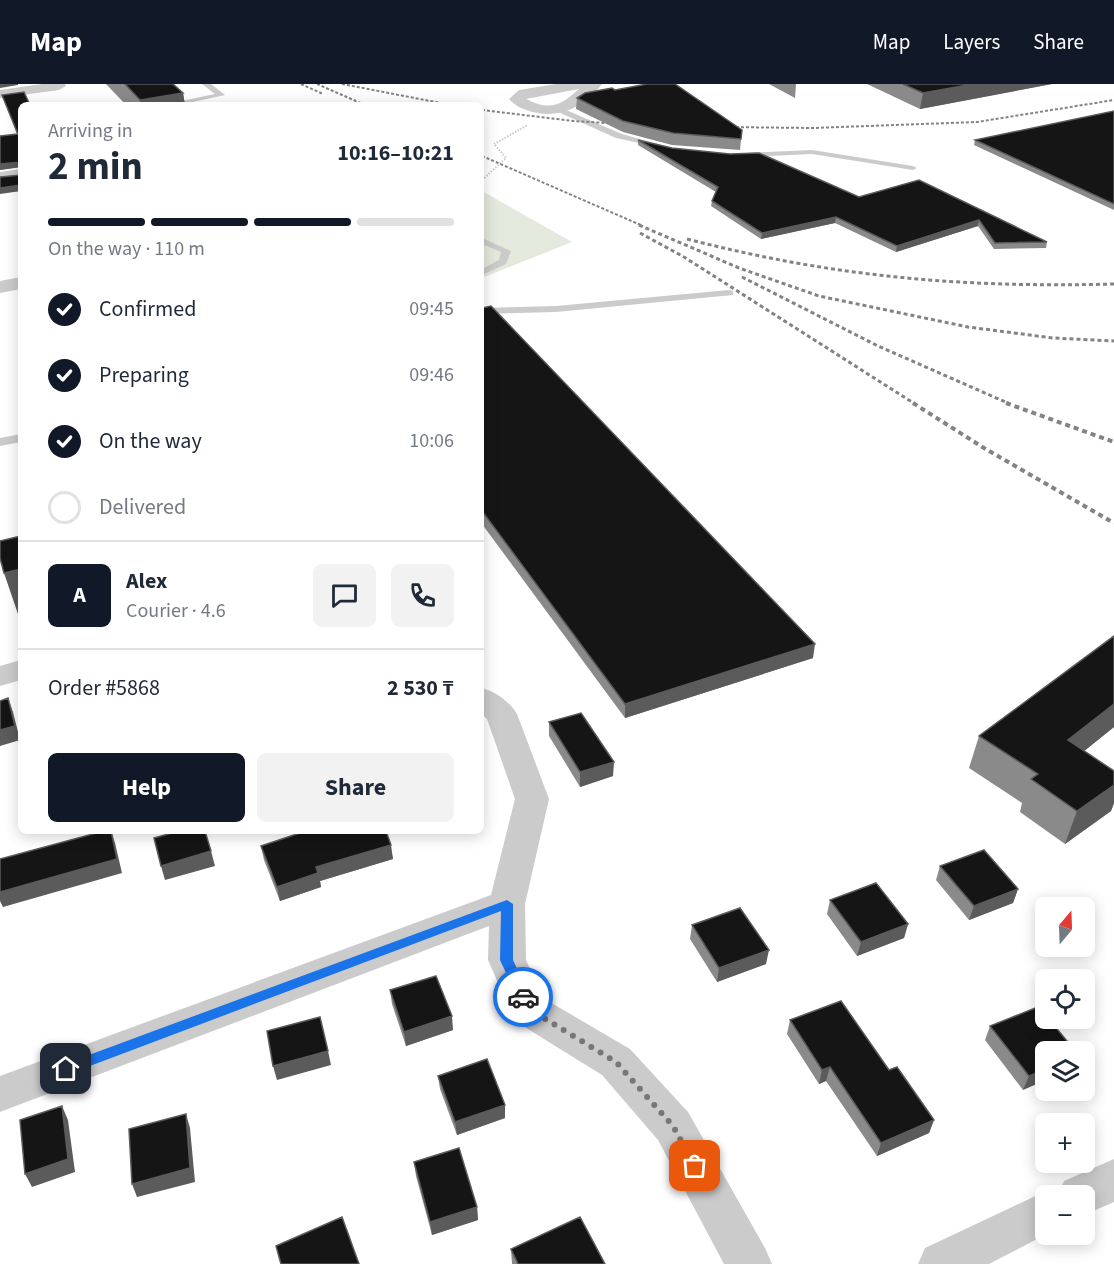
<!DOCTYPE html>
<meta charset="utf-8">
<style>
:root{--surface:#fff;--page:#f2f2f3;--text:#1f2937;--muted:#747a83;--line:#e0e1e3;--accent:#111827}
body{margin:0;font-family:"Source Sans 3",sans-serif;background:var(--page);color:var(--text);height:100vh;display:flex;flex-direction:column;font-size:22px;white-space:nowrap}
*{box-sizing:border-box;margin:0}
p{font-size:20px;color:var(--muted)}
.icon{flex:none;width:33px;height:33px;fill:none;stroke:currentColor;stroke-width:2;stroke-linecap:round;stroke-linejoin:round}
.map{position:relative;flex:1;overflow:hidden}
.sheet{position:absolute;left:18px;top:18px;width:466px;height:732px;display:flex;flex-direction:column;background:var(--surface);border-radius:9px;box-shadow:0 3px 15px #0003}
.sheet>*{flex:none}
.needle{width:39px;rotate:19deg}
.buttons{position:absolute;left:1035px;top:813px;display:grid;gap:12px}
.buttons a{display:grid;place-items:center;width:60px;height:60px;border-radius:9px;background:var(--surface);box-shadow:0 3px 15px #0003;font-size:30px}
.pin{position:absolute;display:grid;place-items:center;width:51px;height:51px;color:#fff;margin:-26px;border-radius:12px;box-shadow:0 3px 9px #0006}
.courier{position:absolute;display:grid;place-items:center;width:60px;height:60px;margin:-30px;border:4px solid #1a73e8;border-radius:50%;background:#fff;color:#222;box-shadow:0 2px 8px #0007}
.headline em{font-style:normal;font-weight:700}
.headline div{display:flex;flex-direction:column-reverse}
.headline{display:flex;align-items:center;justify-content:space-between;height:102px;padding:0 30px}
h1{font-size:39px;font-weight:700;line-height:45px}
.bar{display:grid;grid-template-columns:repeat(4,1fr);gap:9px 6px;align-content:center;height:72px;padding:0 30px}
.bar i{height:8px;border-radius:4px;background:var(--line)}
.bar .active{background:var(--accent)}
.bar p{grid-column:span 4}
.line{display:flex;align-items:center;gap:15px;padding:0 30px;border-top:2px solid var(--line)}
.line div{flex:1}
.round{display:grid;place-items:center;flex:none;width:63px;height:63px;border-radius:9px;background:var(--page)}
ol{padding:0 30px;list-style:none}
li{display:flex;align-items:center;gap:18px;height:66px}
li p{margin-inline-start:auto}
li .icon{padding:6px;border-radius:50%;background:var(--accent);color:#fff;stroke-width:4}
li:last-child{color:var(--muted)}
li i{width:33px;height:33px;border:3px solid var(--line);border-radius:50%}
.button{display:flex;gap:12px;margin-top:auto;padding:12px 30px}
.button a{flex:1;height:69px;border-radius:9px;background:var(--accent);color:#fff;font-size:24px;font-weight:700;line-height:69px;text-align:center}
.button a+a{background:var(--page);color:var(--text)}
header{display:flex;align-items:center;gap:36px;box-sizing:border-box;height:84px;padding:0 30px;background:var(--accent);color:#fff}
header strong{font-size:28px}
nav{display:flex;gap:33px;margin-inline-start:auto;font-size:21px}
.map>svg:first-child{display:block}
</style>
<header>
<strong>Map</strong>
<nav><a>Map</a><a>Layers</a><a>Share</a></nav>
</header>
<div class="map">
<svg width="1114" height="1180" viewBox="0 0 1114 1180">
<rect width="100%" height="100%" fill="#fff"/>
<path fill="#e3eadd" d="M482,107L572,158L482,194Z"/>
<g fill="none" stroke-linecap="round" stroke-linejoin="round">
<path stroke="#cbcbcb" stroke-width="2" stroke-dasharray="1.5 1.5" stroke-linecap="butt" d="M482,96L506,74L494,60L528,41"/>
<path fill="#cbcbcb" fill-rule="evenodd" d="M202,0H211L225,11L179,21H163L215,10Z
M559,23L622,50L661,61L657,63L616,54L556,27L555,25Z
M812,66L913,82L917,84L913,86L812,70L743,73L739,71L743,69Z
M482,154L511,167L506,180L482,191V185L499,176L501,168L482,160Z
M729,206L733,207V211L556,228L482,230V224L556,222Z
M21,350V358L0,362V354Z"/>
<path fill="#cbcbcb" fill-rule="evenodd" d="M42,0H65L66,2L59,6L0,14V6Z
M556,0H602C585,22 561,35 533,28C524,26 515,22 509,15L519,6ZM579,5C560,22 550,27 526,15Z
M21,85V95L0,98V88Z
M21,193V205L0,209V197Z
M21,576V596L0,602V582Z
M482,604C496,608 509,617 517,630L549,715L525,820L526,876L543,914L630,965L688,1028L765,1164L772,1180H724L658,1056L602,991L515,937L488,876L489,842L0,1028V992L491,811L515,715L487,635L482,630Z
M1114,1075V1118L1084,1131V1112H1046L1047,1150L989,1180H918L925,1164L1046,1107L1057,1111L1064,1097Z"/>
<path stroke="#838383" stroke-width="2" stroke-dasharray="3 2" stroke-linecap="butt" d="M301,0L323,10
M317,0L365,21
M342,0L451,21
M482,26L573,37L622,40
M721,43L813,44L977,38L1114,16
M482,72L643,142"/>
<path stroke="#838383" stroke-width="3" stroke-dasharray="4 3" stroke-linecap="butt" d="M639,141L739,184L819,212L968,243L1053,254L1114,257
M640,149L684,173L915,320
M687,155C834,193 963,204 1114,200
M742,193L878,262L1010,320"/>
<path stroke="#838383" stroke-width="4" stroke-dasharray="5 4" stroke-linecap="butt" d="M913,319L984,364L1114,439
M1006,319L1114,358"/>
</g>
<path fill="#8a8a8a" d="M106,0H173L183,9L185,21H126Z
M769,0H796L795,14Z
M867,0H1052L920,25Z
M615,6L742,46L740,66L672,61L623,48L576,25L577,14Z
M2,11L30,21L21,83L0,86V52L17,50Z
M1114,27V126L974,61L975,56Z
M638,56L859,113L919,96L1047,158L1046,164L994,165L978,142L896,168L835,139L761,155L711,122L712,117L716,108L638,61Z
M482,224L813,574L625,634L482,440Z
M1114,552V643L1084,667L1114,687V719L1111,727L1065,760L1020,728L1022,719L969,684L979,652Z
M549,638L613,692L580,703L549,652Z
M304,747H386L393,775L320,797L321,803L280,817L264,776L261,762Z
M940,782L1018,805L1013,819L969,836L936,796Z
M830,816L908,840L904,854L857,872L827,830Z
M692,841L766,880L717,898L690,855Z
M390,906L453,946L406,962L392,920Z
M790,936L889,986L934,1036L929,1049L877,1072L826,997L819,1000L787,950Z
M990,942L1076,968L1023,1006L985,956Z
M438,992L505,1034L457,1051L440,1005Z
M414,1078L477,1123L478,1136L432,1151L416,1092Z
M511,1165L605,1180H512Z"/>
<path fill="#5b5b5b" d="M0,0H18V1L0,4Z
M973,0H1052L920,25L923,9Z
M183,9L185,21H141L140,16Z
M21,78V83L0,86V80Z
M21,101V107L0,110V104Z
M836,133L835,139L761,155L762,149Z
M979,136L978,142L896,168L897,162Z
M21,485V529L18,530L4,489Z
M815,560L813,574L625,634V620Z
M8,614L13,628L20,656L0,662V646Z
M1114,620V643L1057,689L1068,656Z
M614,678L613,692L580,703V688Z
M1114,701V719L1111,727L1065,760L1077,727Z
M111,747L115,759L122,789L3,823L0,817V808Z
M391,761L393,775L320,797L321,803L280,817L277,803L316,783Z
M211,767L215,782L165,796L161,782Z
M1018,805L1013,819L969,836L974,822Z
M908,840L904,854L857,872L861,858Z
M769,866L766,880L717,898L719,884Z
M452,932L453,946L406,962L404,948Z
M328,967L331,981L277,996L273,982Z
M830,983L826,997L819,1000L822,986Z
M1046,985V996L1023,1006L1029,992Z
M505,1021V1034L457,1051L455,1038Z
M62,1022L68,1036L75,1088L32,1103L25,1090Z
M186,1030L190,1044L195,1098L137,1113L132,1100Z
M934,1036L929,1049L877,1072L881,1059Z
M477,1123L478,1136L432,1151L430,1138Z"/>
<path fill="#151515" stroke="#5b5b5b" stroke-width="1.5" d="M125,0H173L183,9L140,16Z
M647,0H675L742,46L741,55L673,49L623,37L577,14L585,9L612,4L615,6Z
M903,0H973L923,9Z
M24,8L30,21H21V83V78L0,80V52L18,50L2,11Z
M1114,27V120L975,56Z
M638,56L672,64L730,70L759,69L859,113L919,96L1047,158L995,159L979,136L897,162L836,133L762,149L712,117L718,103Z
M21,91V101L0,104V93Z
M491,222L815,560L625,620L482,427V224Z
M21,452V485L4,489L0,474V457Z
M1114,552V620L1068,656L1114,687V701L1077,727L1031,695L1038,690L979,652Z
M8,614L15,642L0,646V617Z
M581,629L614,678L580,688L549,638Z
M104,747H111L117,775L0,808V775Z
M179,747H205L211,767L161,782L154,754Z
M306,747H386L391,761L316,783L318,789L277,803L261,762Z
M984,766L1018,805L974,822L940,782Z
M876,799L908,840L861,858L830,816Z
M740,824L769,866L719,884L692,841Z
M436,892L452,932L404,948L390,906Z
M841,917L889,986L897,983L934,1036L881,1059L830,983L822,986L790,936Z
M1038,923L1046,931V934H1048L1076,968H1046V985L1029,992L990,942Z
M320,933L328,967L273,982L267,947Z
M487,975L505,1021L455,1038L438,992Z
M62,1022L68,1075L25,1090L20,1036Z
M186,1030L190,1084L132,1100L129,1045Z
M459,1064L477,1123L430,1138L414,1078Z
M342,1133L359,1180H281L276,1162Z
M580,1133L605,1180H518L511,1165Z"/>
<path fill="#1a73e8" d="M507,816L513,820V876L530,913L528,917H519L500,876L501,827L66,991L62,989L60,985L62,981Z"/>
<g fill="none" stroke-linecap="round" stroke-linejoin="round">
<path stroke="#777" stroke-width="6" stroke-dasharray="0 10.8" d="M523,913L529,925L616,978L673,1042L695,1082"/>
</g>
</svg>
<div class="buttons">
<a><svg class="needle" viewBox="-14 -14 28 28"><path d="M0-13l5 13h-10z" fill="#e53935"/><path d="M0 13l5-13h-10z" fill="#747a83"/></svg></a>
<a><svg class="icon" aria-label="locate" viewBox="0 0 24 24"><circle cx="12" cy="12" r="6"/><path d="M12 2v4M12 18v4M2 12h4M18 12h4"/></svg></a>
<a><svg class="icon" aria-label="layers" viewBox="0 0 24 24"><path d="M12 4l9 5-9 5-9-5zM3 14l9 5 9-5"/></svg></a>
<a>+</a>
<a>−</a>
</div>
<div class="pin" style="left:695px;top:1082px;background:#ea580c"><svg class="icon" aria-label="bag" viewBox="0 0 24 24"><path d="M5 8h14l-1 12H6zM9 8a3 3 0 0 1 6 0"/></svg></div>
<div class="pin" style="left:66px;top:985px;background:#1f2937"><svg class="icon" aria-label="home" viewBox="0 0 24 24"><path d="M3 11l9-7 9 7M6 9v11h12V9"/></svg></div>
<div class="courier" style="left:523px;top:913px"><svg class="icon" aria-label="car" viewBox="0 0 24 24"><path d="M5 17H2v-5l4-1 3-4h7l3 4 3 1v5h-3M9 17h6M6 11h13"/><circle cx="7" cy="17" r="2"/><circle cx="17" cy="17" r="2"/></svg></div>
<section class="sheet">
<div class="headline"><div><h1>2 min</h1><p>Arriving in</p></div><em>10:16–10:21</em></div>
<div class="bar"><i class="active"></i><i class="active"></i><i class="active"></i><i></i><p>On the way · 110 m</p></div>
<ol>
<li><svg class="icon" aria-label="check" viewBox="0 0 24 24"><path d="M5 12l5 5 9-10"/></svg>Confirmed<p>09:45</p></li>
<li><svg class="icon" aria-label="check" viewBox="0 0 24 24"><path d="M5 12l5 5 9-10"/></svg>Preparing<p>09:46</p></li>
<li><svg class="icon" aria-label="check" viewBox="0 0 24 24"><path d="M5 12l5 5 9-10"/></svg>On the way<p>10:06</p></li>
<li><i></i>Delivered</li>
</ol>
<div class="line" style="height:108px"><b class="round" style="background:var(--accent);color:#fff">A</b><div><b>Alex</b><p>Courier · 4.6</p></div><a class="round"><svg class="icon" aria-label="chat" viewBox="0 0 24 24"><path d="M4 5h16v11H9l-5 4z"/></svg></a><a class="round"><svg class="icon" aria-label="phone" viewBox="0 0 24 24"><path d="M5 4h4l2 5-3 2q2 4 5 5l2-3 5 2v4C11 20 4 13 5 4z"/></svg></a></div>
<div class="line" style="height:78px"><div>Order #5868</div><b>2 530 ₸</b></div>
<div class="button"><a>Help</a><a>Share</a></div>
</section>
</div>
